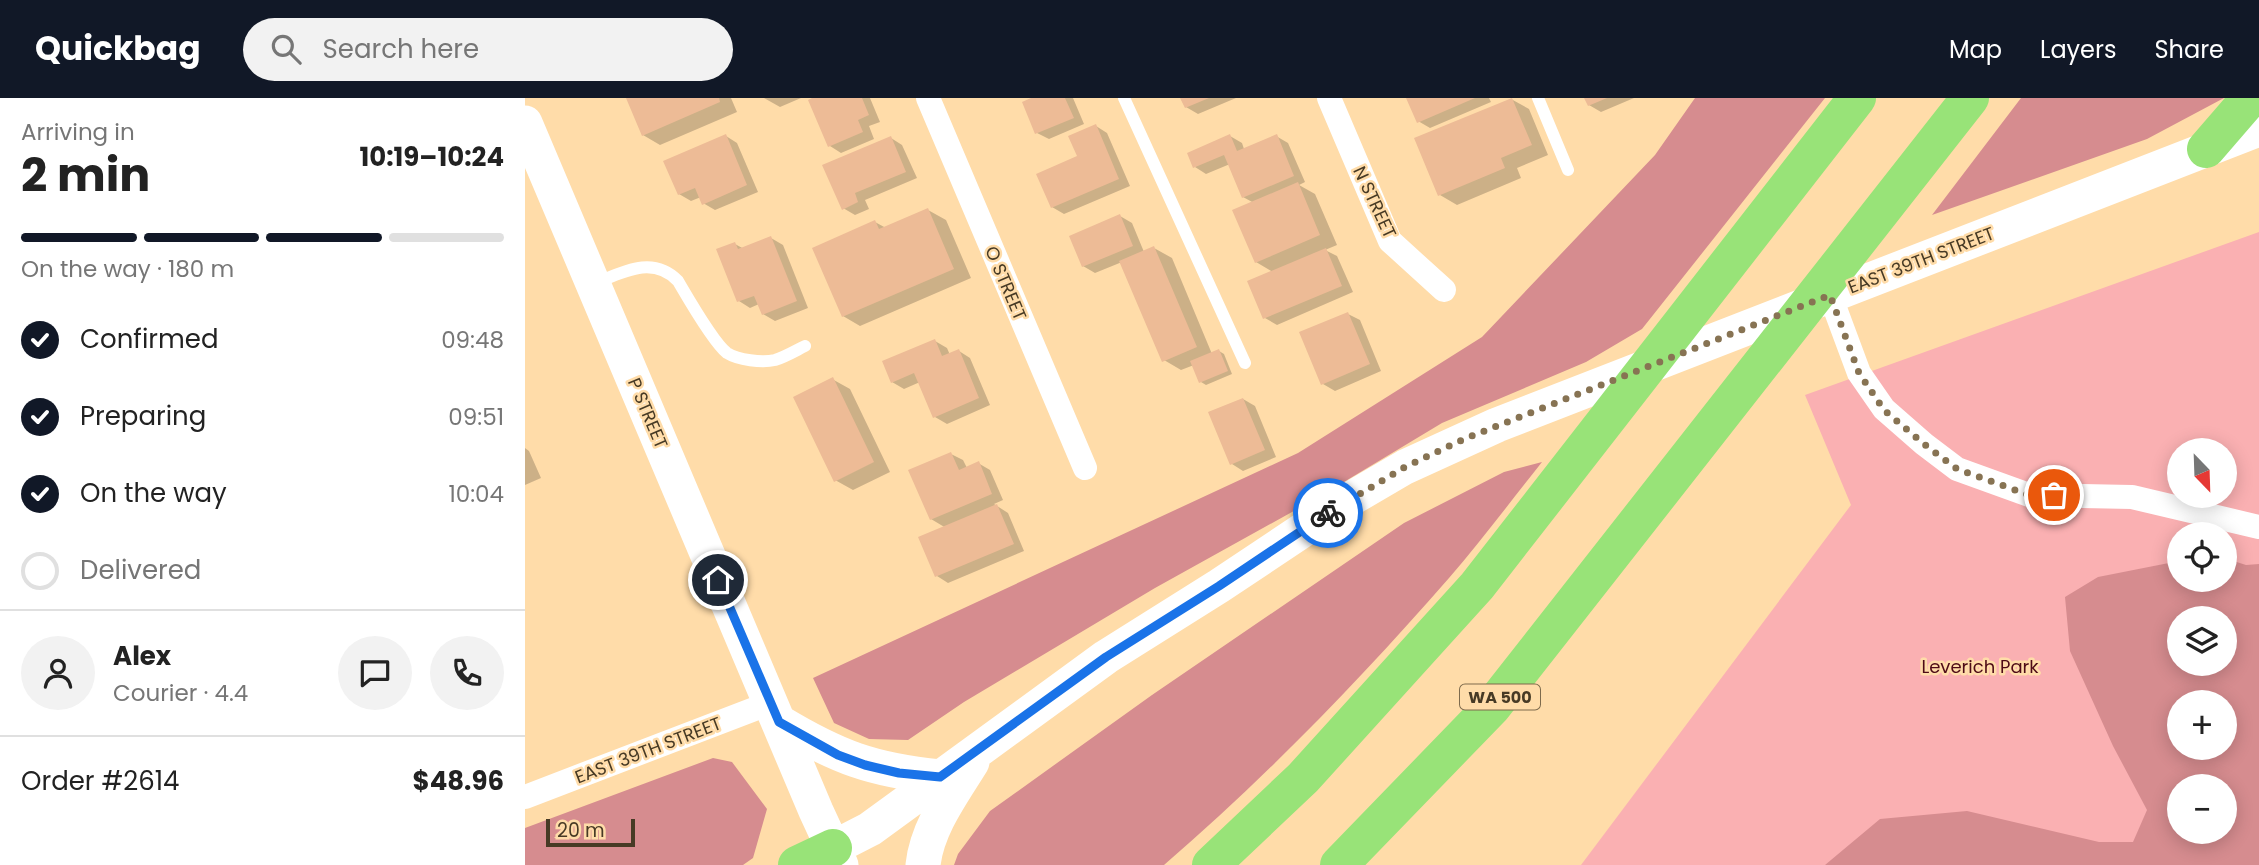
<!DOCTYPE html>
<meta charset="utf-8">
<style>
:root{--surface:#fff;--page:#f2f2f2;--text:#222;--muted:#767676;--line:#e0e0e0;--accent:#111827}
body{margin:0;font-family:Poppins,sans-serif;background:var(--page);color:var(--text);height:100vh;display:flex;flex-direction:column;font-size:26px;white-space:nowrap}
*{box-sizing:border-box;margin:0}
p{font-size:23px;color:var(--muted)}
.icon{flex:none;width:38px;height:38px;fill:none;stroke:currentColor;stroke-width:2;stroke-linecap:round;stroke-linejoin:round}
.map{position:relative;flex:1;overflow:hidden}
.side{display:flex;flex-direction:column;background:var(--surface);width:525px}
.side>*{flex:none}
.needle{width:46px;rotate:157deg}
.buttons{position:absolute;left:1642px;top:340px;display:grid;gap:14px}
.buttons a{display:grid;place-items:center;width:70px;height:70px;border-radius:50%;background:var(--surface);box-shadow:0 4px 18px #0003;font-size:35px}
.scale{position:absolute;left:21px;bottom:18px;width:89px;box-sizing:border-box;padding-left:7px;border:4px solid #473a25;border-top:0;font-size:19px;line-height:24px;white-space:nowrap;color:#473a25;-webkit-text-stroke:5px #ffdca9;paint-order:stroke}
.pin{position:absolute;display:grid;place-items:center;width:60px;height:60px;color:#fff;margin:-30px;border:4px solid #fff;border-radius:50%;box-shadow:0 2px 7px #0007}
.courier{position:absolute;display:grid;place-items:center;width:70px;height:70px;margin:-35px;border:5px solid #1a73e8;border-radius:50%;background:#fff;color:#222;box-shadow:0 2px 9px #0007}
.overview em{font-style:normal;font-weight:700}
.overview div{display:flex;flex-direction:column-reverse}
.overview{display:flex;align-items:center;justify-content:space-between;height:119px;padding:0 21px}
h1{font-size:46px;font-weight:700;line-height:52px}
.bar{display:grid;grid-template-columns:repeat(4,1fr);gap:10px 7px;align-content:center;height:84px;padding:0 21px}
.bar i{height:9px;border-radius:5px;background:var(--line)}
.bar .current{background:var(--accent)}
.bar p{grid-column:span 4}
.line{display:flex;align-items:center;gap:18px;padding:0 21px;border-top:2px solid var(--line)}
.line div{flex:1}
.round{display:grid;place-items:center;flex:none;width:74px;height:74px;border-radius:37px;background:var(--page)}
ol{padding:0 21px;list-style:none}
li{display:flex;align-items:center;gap:21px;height:77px}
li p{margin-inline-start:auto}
li .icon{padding:7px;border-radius:50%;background:var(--accent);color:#fff;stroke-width:4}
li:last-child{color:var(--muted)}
li i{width:38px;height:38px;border:4px solid var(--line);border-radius:50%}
header{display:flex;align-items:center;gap:42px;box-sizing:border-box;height:98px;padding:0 35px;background:var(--accent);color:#fff}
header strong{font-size:33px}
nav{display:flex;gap:38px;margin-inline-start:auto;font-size:24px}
.search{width:490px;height:63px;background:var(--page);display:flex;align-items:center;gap:18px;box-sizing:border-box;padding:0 24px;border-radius:38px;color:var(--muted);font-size:26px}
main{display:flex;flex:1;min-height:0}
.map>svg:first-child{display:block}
</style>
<header>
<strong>Quickbag</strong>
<div class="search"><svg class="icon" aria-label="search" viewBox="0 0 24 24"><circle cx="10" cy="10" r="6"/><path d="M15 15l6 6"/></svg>Search here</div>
<nav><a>Map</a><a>Layers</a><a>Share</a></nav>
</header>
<main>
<section class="side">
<div class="overview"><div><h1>2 min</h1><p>Arriving in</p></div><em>10:19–10:24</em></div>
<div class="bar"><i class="current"></i><i class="current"></i><i class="current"></i><i></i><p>On the way · 180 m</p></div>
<ol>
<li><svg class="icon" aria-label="check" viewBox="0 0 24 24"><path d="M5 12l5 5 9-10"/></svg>Confirmed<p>09:48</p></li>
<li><svg class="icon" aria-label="check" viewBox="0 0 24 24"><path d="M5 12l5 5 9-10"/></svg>Preparing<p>09:51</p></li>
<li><svg class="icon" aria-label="check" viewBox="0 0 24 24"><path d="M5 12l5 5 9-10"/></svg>On the way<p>10:04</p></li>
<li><i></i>Delivered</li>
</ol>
<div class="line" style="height:126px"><a class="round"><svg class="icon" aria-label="person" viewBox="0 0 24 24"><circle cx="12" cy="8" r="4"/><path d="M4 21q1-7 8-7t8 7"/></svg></a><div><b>Alex</b><p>Courier · 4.4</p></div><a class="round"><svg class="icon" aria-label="chat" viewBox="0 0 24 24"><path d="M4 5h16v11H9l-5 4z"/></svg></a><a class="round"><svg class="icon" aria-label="phone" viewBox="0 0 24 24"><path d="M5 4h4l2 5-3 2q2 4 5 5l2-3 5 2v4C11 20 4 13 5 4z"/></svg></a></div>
<div class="line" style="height:91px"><div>Order #2614</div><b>$48.96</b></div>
</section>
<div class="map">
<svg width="1734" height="767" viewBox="0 0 1734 767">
<rect width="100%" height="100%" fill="#ffdca9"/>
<path fill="#fab0b2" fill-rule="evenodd" d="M1734,134V767H1056L1326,407L1280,297ZM1654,352H1699V397H1654ZM1654,436H1699V481H1654ZM1654,520H1699V565H1654ZM1654,604H1699V649H1654ZM1654,688H1699V733H1654Z"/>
<path fill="#d68c8f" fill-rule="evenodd" d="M1170,0H1300L1117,231L1061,264L917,325L794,399L630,490L439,604L383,642L344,641L309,625L288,580L773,355L957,239L1130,57Z
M1496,0H1699L1622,41L1407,117Z
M1017,364C986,403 956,443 924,480C835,582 741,679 639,767H429L433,756L465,713L627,597L879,425L979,374Z
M1699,460L1721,467L1734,466V767H1300L1355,721L1442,713L1574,744H1608L1622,712L1588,648L1545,553L1540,499L1573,479L1654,463V481H1699ZM1654,520H1699V565H1654ZM1654,604H1699V649H1654ZM1654,688H1699V733H1654Z
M188,660L207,664L242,711L228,760L218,767H0V730Z"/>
<path fill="#0003" d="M103,0H206L212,14L135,47L118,37Z
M239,0H276L255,9Z
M291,0H345L355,24L344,28L349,41L316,55L305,48Z
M511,0H548L559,26L524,41L512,35Z
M657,0H711L673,16L661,9Z
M883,0H964L966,4L905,30L893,23Z
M1061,0H1109L1076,14L1064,7Z
M986,1L1004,11L1023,57L992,70L996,80L932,107L915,97Z
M571,28L582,35L605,88L539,116L527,109Z
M201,38L212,45L233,94L190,112L178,105L176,99L166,103L154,96Z
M705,38L717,45L719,51L751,38L763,45L780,84L774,87L790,96L812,147L800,152L812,158L828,194L752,227L740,220L748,174L731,164L729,105L718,99L705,66L681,76L670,69Z
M366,40L377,47L392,80L340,102L344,111L330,117L318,110Z
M403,112L421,122L446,180L335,228L318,218L350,124L361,130Z
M595,118L607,125L619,154L629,150L647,160L687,256L694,253L699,256L707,276L681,287L676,284L669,267L656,272L639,262L597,164L570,175L558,168Z
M246,140L258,147L283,210L250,223L238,216L234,206L225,210L214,203L210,146L219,151Z
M823,216L835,222L856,273L810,293L798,286Z
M410,243L422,250L425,257L434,253L445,260L465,307L422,326L410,319L395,284L379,291L367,284Z
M307,281L325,291L365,374L328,392L310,382Z
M718,301L730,308L751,359L718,373L707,366Z
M0,350L4,353L16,380L0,387Z
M426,356L438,362L442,370L453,365L465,372L478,402L469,406L483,415L499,453L423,485L412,478L421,430L406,421Z"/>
<path fill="#edbb96" d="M101,0H194L195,4L117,38Z
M287,0H337L344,17L333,22L338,34L303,49L283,2Z
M506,0H540L549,20L510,36L497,4Z
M655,0H684L660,10Z
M881,0H950L892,25Z
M987,0L1007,47L976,60L980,70L913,98L889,40Z
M1059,0H1082L1063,8Z
M571,26L594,81L526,110L511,76L552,58L543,38Z
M201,36L222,87L177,107L170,90L153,97L138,63Z
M705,36L712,53L752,36L769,78L717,100L699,57L668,70L662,55Z
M366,38L381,74L330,95L333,104L317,112L297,67Z
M773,84L795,137L730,165L707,112Z
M403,110L429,171L317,219L287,150L350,122L354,131Z
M595,116L608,148L557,169L544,138Z
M246,138L272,203L237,217L229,198L212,204L191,151L210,144L213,151Z
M629,148L672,249L637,264L594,163Z
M801,150L817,188L738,221L722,183Z
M823,214L845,266L796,287L774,234Z
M410,241L417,258L434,251L454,300L408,320L389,275L366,285L357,263Z
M694,251L703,273L674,285L665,263Z
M308,279L349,364L309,384L268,299Z
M718,300L740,352L705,367L683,314Z
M426,354L434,372L454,363L467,396L405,422L383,372Z
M472,406L489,446L410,479L393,439Z"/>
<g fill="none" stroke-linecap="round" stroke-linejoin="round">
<path stroke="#fff" stroke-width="12" d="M599,0L720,265
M1013,0L1043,72
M71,185C98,174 128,157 153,183C163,200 188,244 202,255C213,262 237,265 250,262C260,259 270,253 280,248"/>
<path stroke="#fff" stroke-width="24" d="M403,0L560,370
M804,0L865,143L919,192
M1305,197L1334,275L1359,311L1399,346L1432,371L1504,397L1607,399L1734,429
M0,699L245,605"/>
<path stroke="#fff" stroke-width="35" d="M0,25L291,713L316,767
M254,624C312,659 347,672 415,679
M308,750L345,731L581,559L694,488L820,404L880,369L972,327L1734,31
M398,767C402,729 428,695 447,664"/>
<path stroke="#98e378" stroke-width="38" d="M1681,51L1725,0
M272,767L308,750
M686,767L778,680L952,488L1332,0
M814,767L967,609L1445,0"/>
</g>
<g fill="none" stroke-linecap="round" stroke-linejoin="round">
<path stroke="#877353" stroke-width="7" stroke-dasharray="0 12.6" d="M803,415L880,369L939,341L1305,197L1334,275L1359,312L1399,346L1432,371L1504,397H1529"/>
<path stroke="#1a73e8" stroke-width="9" d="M193,482L254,624L313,657L340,667L374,675L415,679L581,559L694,488L803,415"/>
</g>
<g text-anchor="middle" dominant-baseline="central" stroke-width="5" stroke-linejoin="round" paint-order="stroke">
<rect fill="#ffdca9" stroke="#7e6b4d" stroke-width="2" x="935" y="586.5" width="80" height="25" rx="5"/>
<g font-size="16" font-weight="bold" fill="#473a25">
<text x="975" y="599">WA 500</text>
</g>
<g font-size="18" fill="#473a25" stroke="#ffdca9">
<text transform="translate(850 104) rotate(65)">N STREET</text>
<text transform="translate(1396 162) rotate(-21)">EAST 39TH STREET</text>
<text transform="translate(481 185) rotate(67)">O STREET</text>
<text transform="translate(123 315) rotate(67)">P STREET</text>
<text transform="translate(123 652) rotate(-21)">EAST 39TH STREET</text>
</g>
<g font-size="18" fill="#4e0b17" stroke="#ffdca9">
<text x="1455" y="568">Leverich Park</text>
</g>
</g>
</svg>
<div class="buttons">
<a><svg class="needle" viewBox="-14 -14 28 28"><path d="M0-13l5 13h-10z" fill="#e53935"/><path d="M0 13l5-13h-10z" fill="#767676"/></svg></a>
<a><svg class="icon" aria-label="locate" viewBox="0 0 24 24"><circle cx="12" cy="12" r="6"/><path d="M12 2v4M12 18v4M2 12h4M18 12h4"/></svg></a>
<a><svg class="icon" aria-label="layers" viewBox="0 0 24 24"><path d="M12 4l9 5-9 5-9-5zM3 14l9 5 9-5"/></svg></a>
<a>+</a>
<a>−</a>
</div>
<div class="scale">20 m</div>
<div class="pin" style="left:1529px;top:397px;background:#ea580c"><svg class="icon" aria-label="bag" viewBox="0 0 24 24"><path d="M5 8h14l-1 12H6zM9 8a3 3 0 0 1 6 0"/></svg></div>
<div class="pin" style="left:193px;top:482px;background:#1f2937"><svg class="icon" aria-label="home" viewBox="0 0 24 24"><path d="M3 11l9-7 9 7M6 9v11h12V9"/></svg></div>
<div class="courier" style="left:803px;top:415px"><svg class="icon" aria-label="bike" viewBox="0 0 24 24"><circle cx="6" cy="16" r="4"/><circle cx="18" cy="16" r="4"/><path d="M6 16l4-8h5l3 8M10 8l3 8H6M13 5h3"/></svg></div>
</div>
</main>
